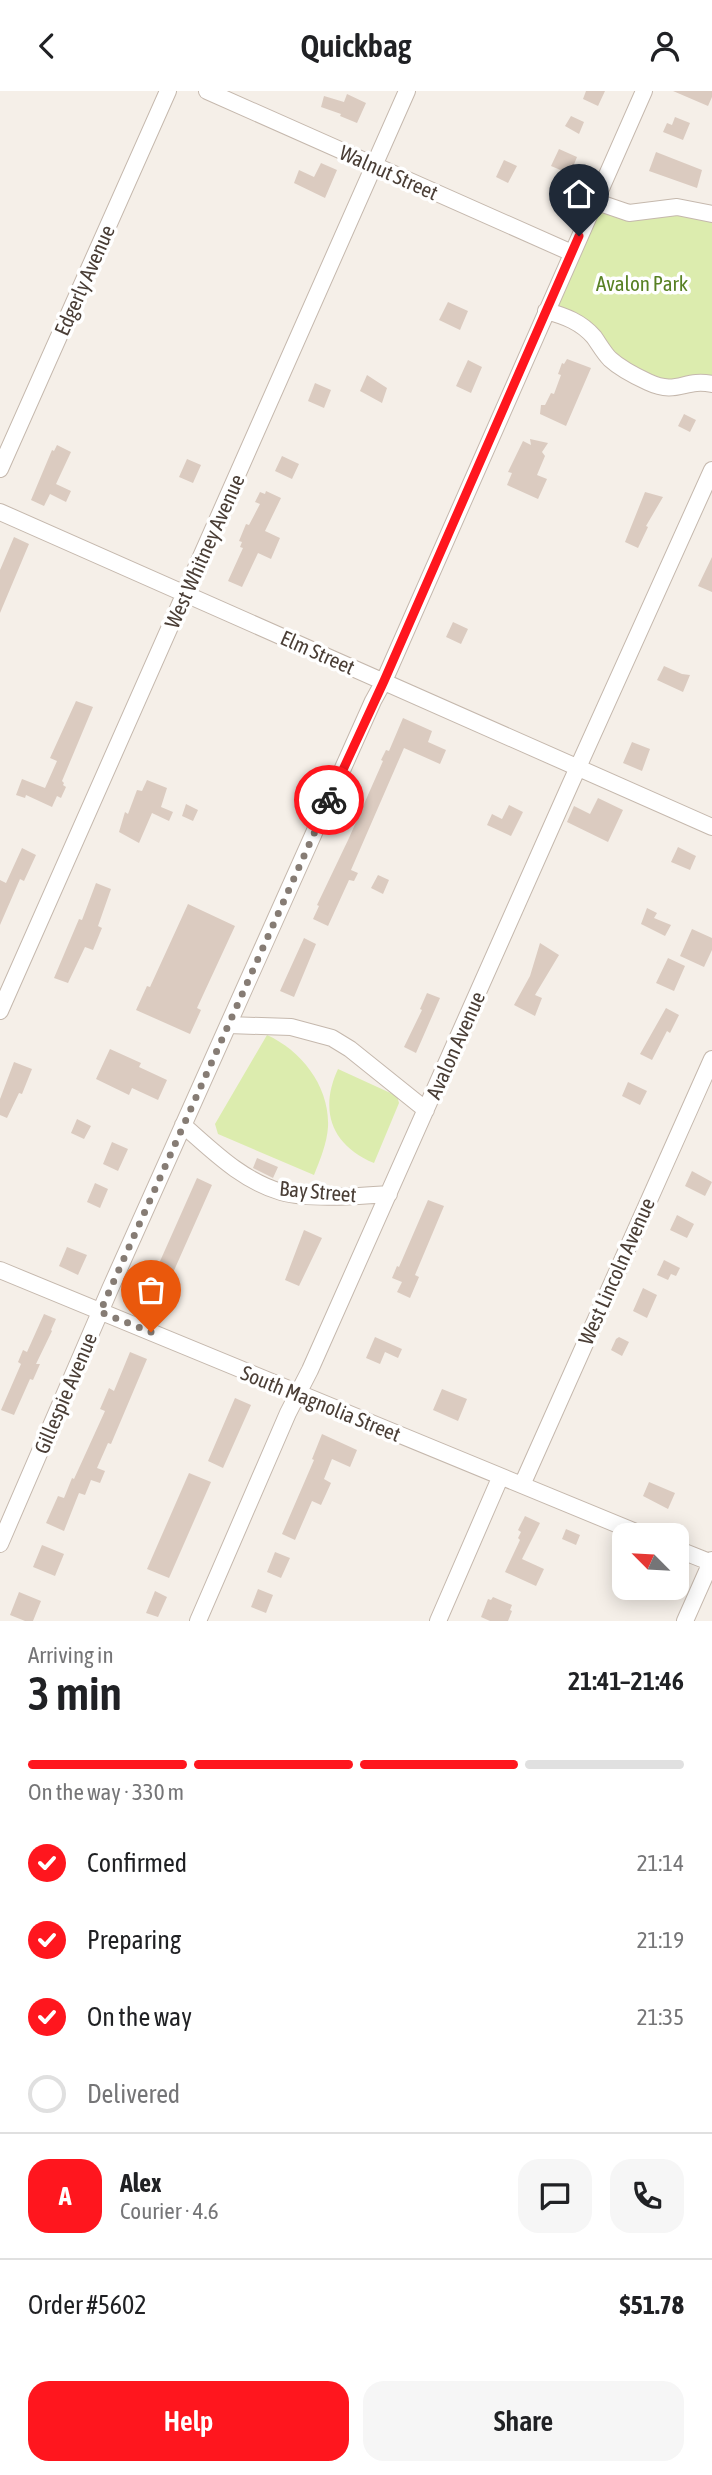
<!DOCTYPE html>
<meta charset="utf-8">
<style>
:root{--surface:#fff;--page:#f6f6f6;--text:#202124;--muted:#757577;--line:#e0e0e0;--accent:#ff161e}
body{margin:0;font-family:"Asap Condensed",sans-serif;background:var(--page);color:var(--text);height:100vh;display:flex;flex-direction:column;font-size:26px;white-space:nowrap}
*{box-sizing:border-box;margin:0}
p{font-size:23px;color:var(--muted)}
.icon{flex:none;width:38px;height:38px;fill:none;stroke:currentColor;stroke-width:2;stroke-linecap:round;stroke-linejoin:round}
.map{position:relative;height:1530px;overflow:hidden}
.panel{display:flex;flex-direction:column;background:var(--surface);flex:1}
.panel>*{flex:none}
.needle{width:46px;rotate:294deg}
.tools{position:absolute;left:612px;top:1432px;display:grid;gap:14px}
.tools a{display:grid;place-items:center;width:77px;height:77px;border-radius:14px;background:var(--surface);box-shadow:0 4px 18px #0003;font-size:35px}
.pin{position:absolute;display:grid;place-items:center;width:60px;height:60px;color:#fff;margin:-72px -30px;border-radius:50% 50% 50% 0;rotate:-45deg;box-shadow:0 0 7px #0007}
.pin .icon{rotate:45deg}
.courier{position:absolute;display:grid;place-items:center;width:70px;height:70px;margin:-35px;border:5px solid #ff161e;border-radius:50%;background:#fff;color:#222;box-shadow:0 2px 9px #0007}
.overview em{font-style:normal;font-weight:600}
.overview div{display:flex;flex-direction:column-reverse}
.overview{display:flex;align-items:center;justify-content:space-between;height:119px;padding:0 28px}
h1{font-size:46px;font-weight:600;line-height:52px}
.bar{display:grid;grid-template-columns:repeat(4,1fr);gap:10px 7px;align-content:center;height:84px;padding:0 28px}
.bar i{height:9px;border-radius:5px;background:var(--line)}
.bar .on{background:var(--accent)}
.bar p{grid-column:span 4}
.line{display:flex;align-items:center;gap:18px;padding:0 28px;border-top:2px solid var(--line)}
.line div{flex:1}
.round{display:grid;place-items:center;flex:none;width:74px;height:74px;border-radius:21px;background:var(--page)}
ol{padding:0 28px;list-style:none}
li{display:flex;align-items:center;gap:21px;height:77px}
li p{margin-inline-start:auto}
li .icon{padding:7px;border-radius:50%;background:var(--accent);color:#fff;stroke-width:4}
li:last-child{color:var(--muted)}
li i{width:38px;height:38px;border:4px solid var(--line);border-radius:50%}
.primary-button{display:flex;gap:14px;margin-top:auto;padding:14px 28px}
.primary-button a{flex:1;height:80px;border-radius:21px;background:var(--accent);color:#fff;font-size:28px;font-weight:600;line-height:80px;text-align:center}
.primary-button a+a{background:var(--page);color:var(--text)}
header{display:flex;justify-content:space-between;align-items:center;height:91px;padding:0 28px;background:var(--surface);font-size:32px;font-weight:600}
.map>svg:first-child{display:block}
</style>
<header><svg class="icon" aria-label="back" viewBox="0 0 24 24"><path d="M15 5l-7 7 7 7"/></svg>Quickbag<svg class="icon" aria-label="person" viewBox="0 0 24 24"><circle cx="12" cy="8" r="4"/><path d="M4 21q1-7 8-7t8 7"/></svg></header>
<div class="map">
<svg width="712" height="1530" viewBox="0 0 712 1530">
<rect width="100%" height="100%" fill="#f5efe8"/>
<path fill="#dcecae" d="M595,112L677,118L712,126V291L675,295L626,277L549,219Z
M267,944C302,960 330,996 328,1036C327,1052 320,1069 314,1084L218,1043L215,1033Z
M338,978L397,1005L399,1012L374,1072C331,1054 319,1019 338,978Z"/>
<path fill="#dbcbc0" d="M586,0H605L598,15L583,8Z
M673,0H712V6L708,15Z
M347,3L366,12L357,32L340,25L341,23L321,16L324,5L344,11Z
M571,25L584,31L579,43L565,35Z
M675,26L690,32L683,49L663,41L667,32L672,34Z
M559,58L577,66L570,83L551,75Z
M656,61L702,79L697,97L649,80Z
M504,69L517,75L508,92L496,86Z
M321,72L337,79L325,107L294,92L299,79L314,86Z
M448,211L468,220L460,239L439,229Z
M567,268L591,277L566,335L540,323L541,314H545L551,302L554,303L561,284L558,283L562,272L564,273Z
M468,269L482,276L471,302L456,295Z
M367,284L387,297L382,312L360,300Z
M315,292L331,299L324,317L308,310Z
M684,323L696,329L690,341L678,335Z
M530,348L548,352L542,361L545,365L537,384L547,388L538,408L507,394L512,382L508,381L523,350L531,354Z
M57,354L71,361L56,393L71,400L66,411L50,403L44,415L31,409L52,359L54,360Z
M282,365L299,373L292,388L275,380Z
M187,368L201,374L193,392L179,386Z
M266,400L281,407L265,440L280,447L271,468L258,462L242,496L228,490L243,457L240,456L242,451L239,450L246,433L249,434L260,413L255,411L260,401L265,403Z
M645,401L663,406L646,435L648,436L638,457L625,451Z
M14,446L29,453L0,522V479Z
M712,466V501L698,495Z
M453,531L468,538L461,553L446,546Z
M664,575L682,583L690,584L683,601L657,589Z
M76,610L93,616L62,690L64,692L63,694L66,696L61,707L57,705L52,716L26,704L25,707L16,704L22,688L45,697L57,670L50,667Z
M403,627L432,640L428,651L446,659L440,673L404,657L351,779L358,782L354,790L349,789L328,835L313,828L319,815L317,814L349,747L383,670L381,669L386,659L389,660Z
M632,651L650,658L642,680L623,672Z
M147,689L167,697L161,716L173,721L169,730L152,722L139,752L119,741L125,721L128,723L137,699L142,700Z
M598,707L623,719L608,751L567,731L574,715L590,723Z
M186,713L198,719L193,730L182,725Z
M509,714L523,721L511,745L487,734L492,723L502,728Z
M678,756L696,765L690,779L671,771Z
M22,757L36,764L24,790L20,788L0,834V789L6,792Z
M378,784L389,789L383,803L371,797Z
M96,792L111,798L98,835L102,837L93,859L85,856L68,892L54,887L79,828L82,829Z
M188,813L235,835L197,917L201,919L190,943L136,919L147,895L150,896Z
M647,817L657,822L654,827L671,834L665,845L641,833Z
M692,838L712,847V859L704,876L680,865Z
M304,847L316,853L294,906L280,900Z
M540,852L559,864L535,904L542,907L535,925L514,914L530,885Z
M668,867L685,875L674,900L656,892Z
M427,902L440,907L416,962L404,956L422,919L420,918Z
M666,917L679,924L670,942L667,940L652,969L640,963Z
M110,958L141,972L139,976L167,989L158,1009L132,997L129,1004L96,988Z
M14,971L32,978L22,1003L19,1002L7,1027L0,1024V1008Z
M628,991L647,1000L640,1014L622,1005Z
M77,1028L91,1035L84,1048L71,1042Z
M112,1051L128,1058L118,1080L103,1073Z
M257,1067L278,1076L273,1087L253,1077Z
M692,1080L712,1091L705,1105L685,1095Z
M197,1087L212,1094L172,1184L157,1177Z
M95,1092L108,1098L100,1117L87,1111Z
M428,1109L444,1115L415,1184L419,1186L410,1207L397,1201L402,1191L392,1187L397,1175L399,1176Z
M677,1124L694,1133L687,1147L670,1139Z
M304,1139L322,1147L299,1195L285,1189Z
M67,1156L87,1164L78,1184L59,1175Z
M664,1169L680,1177L676,1185L671,1183L668,1189L657,1184Z
M149,1197L162,1203L156,1218L142,1212Z
M643,1197L657,1204L647,1227L633,1220Z
M44,1223L56,1228L51,1239L52,1240L36,1273H40L33,1289L30,1288L14,1324L1,1319L21,1273L18,1271L23,1259L27,1261Z
M375,1246L402,1258L398,1267L385,1261L380,1273L366,1267Z
M619,1246L629,1251L622,1265L611,1259L616,1248Z
M130,1261L147,1268L111,1353L108,1352L97,1377L105,1380L100,1392L91,1389L85,1404L79,1402L64,1440L46,1432L58,1405L64,1407L72,1387L74,1388L105,1320L100,1318L109,1297L114,1300Z
M442,1298L467,1308L458,1330L433,1319Z
M235,1307L251,1314L223,1377L208,1370Z
M322,1343L357,1359L350,1376L332,1368L324,1388L331,1392L321,1414L312,1410L295,1449L282,1443L314,1369L312,1368Z
M189,1382L211,1391L169,1487L147,1478Z
M649,1391L675,1402L668,1418L643,1405Z
M525,1425L540,1432L522,1468L544,1478L536,1495L505,1481L520,1449L518,1447L521,1441L518,1439Z
M566,1438L580,1444L576,1454L562,1448Z
M42,1454L64,1463L55,1485L33,1476Z
M275,1461L290,1467L281,1487L267,1481Z
M258,1498L273,1504L266,1522L251,1516Z
M155,1500L167,1506L158,1526L146,1522Z
M19,1501L41,1510L33,1530H25L10,1524Z
M493,1506L512,1514L510,1519L512,1520L508,1530H490L481,1526L488,1508L491,1509Z"/>
<g fill="none" stroke-linecap="round" stroke-linejoin="round">
<g stroke="#c5b8ad" stroke-width="18">
<path id="minor" d="M207,0L572,162
M594,110L629,122L677,116L712,123
M546,220C565,225 581,231 594,246C599,253 604,262 610,268C621,278 635,285 648,291C678,305 684,287 712,293
M0,378L168,0
M0,421L712,736
M0,920L407,0
M228,934L291,936L332,947L350,958L426,1019
M183,1034C213,1060 241,1089 281,1101C309,1109 358,1105 389,1103
M0,1179L643,1444
M522,1394L712,968
M0,1453L110,1198L373,610L384,590L644,0
M677,1458L712,1472
M198,1530L288,1322L310,1279L570,694L712,379
M438,1530L500,1387
M685,1530L712,1469"/>
</g>
<use href="#minor" stroke="#fff" stroke-width="16"/>
</g>
<g fill="none" stroke-linecap="round" stroke-linejoin="round">
<path stroke="#867c74" stroke-width="7" stroke-dasharray="0 12.6" d="M151,1241L100,1221L329,709"/>
<path stroke="#ff161e" stroke-width="9" d="M329,709L384,590L579,145"/>
</g>
<g text-anchor="middle" dominant-baseline="central" stroke-width="7" stroke-linejoin="round" paint-order="stroke">
<g font-size="21" fill="#4a3e36" stroke="#fff">
<text transform="translate(389 81) rotate(24)">Walnut Street</text>
<text transform="translate(84 189) rotate(-66)">Edgerly Avenue</text>
<text transform="translate(204 460) rotate(-66)">West Whitney Avenue</text>
<text transform="translate(318 561) rotate(24)">Elm Street</text>
<text transform="translate(455 954) rotate(-66)">Avalon Avenue</text>
<text transform="translate(318 1100) rotate(5)">Bay Street</text>
<text transform="translate(616 1180) rotate(-66)">West Lincoln Avenue</text>
<text transform="translate(65 1302) rotate(-67)">Gillespie Avenue</text>
<text transform="translate(321 1312) rotate(22)">South Magnolia Street</text>
</g>
<g font-size="21" fill="#588124" stroke="#fff">
<text x="642" y="192">Avalon Park</text>
</g>
</g>
</svg>
<div class="tools">
<a><svg class="needle" viewBox="-14 -14 28 28"><path d="M0-13l5 13h-10z" fill="#e53935"/><path d="M0 13l5-13h-10z" fill="#757577"/></svg></a>
</div>
<div class="pin" style="left:151px;top:1241px;background:#ea580c"><svg class="icon" aria-label="bag" viewBox="0 0 24 24"><path d="M5 8h14l-1 12H6zM9 8a3 3 0 0 1 6 0"/></svg></div>
<div class="pin" style="left:579px;top:145px;background:#1f2937"><svg class="icon" aria-label="home" viewBox="0 0 24 24"><path d="M3 11l9-7 9 7M6 9v11h12V9"/></svg></div>
<div class="courier" style="left:329px;top:709px"><svg class="icon" aria-label="bike" viewBox="0 0 24 24"><circle cx="6" cy="16" r="4"/><circle cx="18" cy="16" r="4"/><path d="M6 16l4-8h5l3 8M10 8l3 8H6M13 5h3"/></svg></div>
</div>
<section class="panel">
<div class="overview"><div><h1>3 min</h1><p>Arriving in</p></div><em>21:41–21:46</em></div>
<div class="bar"><i class="on"></i><i class="on"></i><i class="on"></i><i></i><p>On the way · 330 m</p></div>
<ol>
<li><svg class="icon" aria-label="check" viewBox="0 0 24 24"><path d="M5 12l5 5 9-10"/></svg>Confirmed<p>21:14</p></li>
<li><svg class="icon" aria-label="check" viewBox="0 0 24 24"><path d="M5 12l5 5 9-10"/></svg>Preparing<p>21:19</p></li>
<li><svg class="icon" aria-label="check" viewBox="0 0 24 24"><path d="M5 12l5 5 9-10"/></svg>On the way<p>21:35</p></li>
<li><i></i>Delivered</li>
</ol>
<div class="line" style="height:126px"><b class="round" style="background:var(--accent);color:#fff">A</b><div><b>Alex</b><p>Courier · 4.6</p></div><a class="round"><svg class="icon" aria-label="chat" viewBox="0 0 24 24"><path d="M4 5h16v11H9l-5 4z"/></svg></a><a class="round"><svg class="icon" aria-label="phone" viewBox="0 0 24 24"><path d="M5 4h4l2 5-3 2q2 4 5 5l2-3 5 2v4C11 20 4 13 5 4z"/></svg></a></div>
<div class="line" style="height:91px"><div>Order #5602</div><b>$51.78</b></div>
<div class="primary-button"><a>Help</a><a>Share</a></div>
</section>
